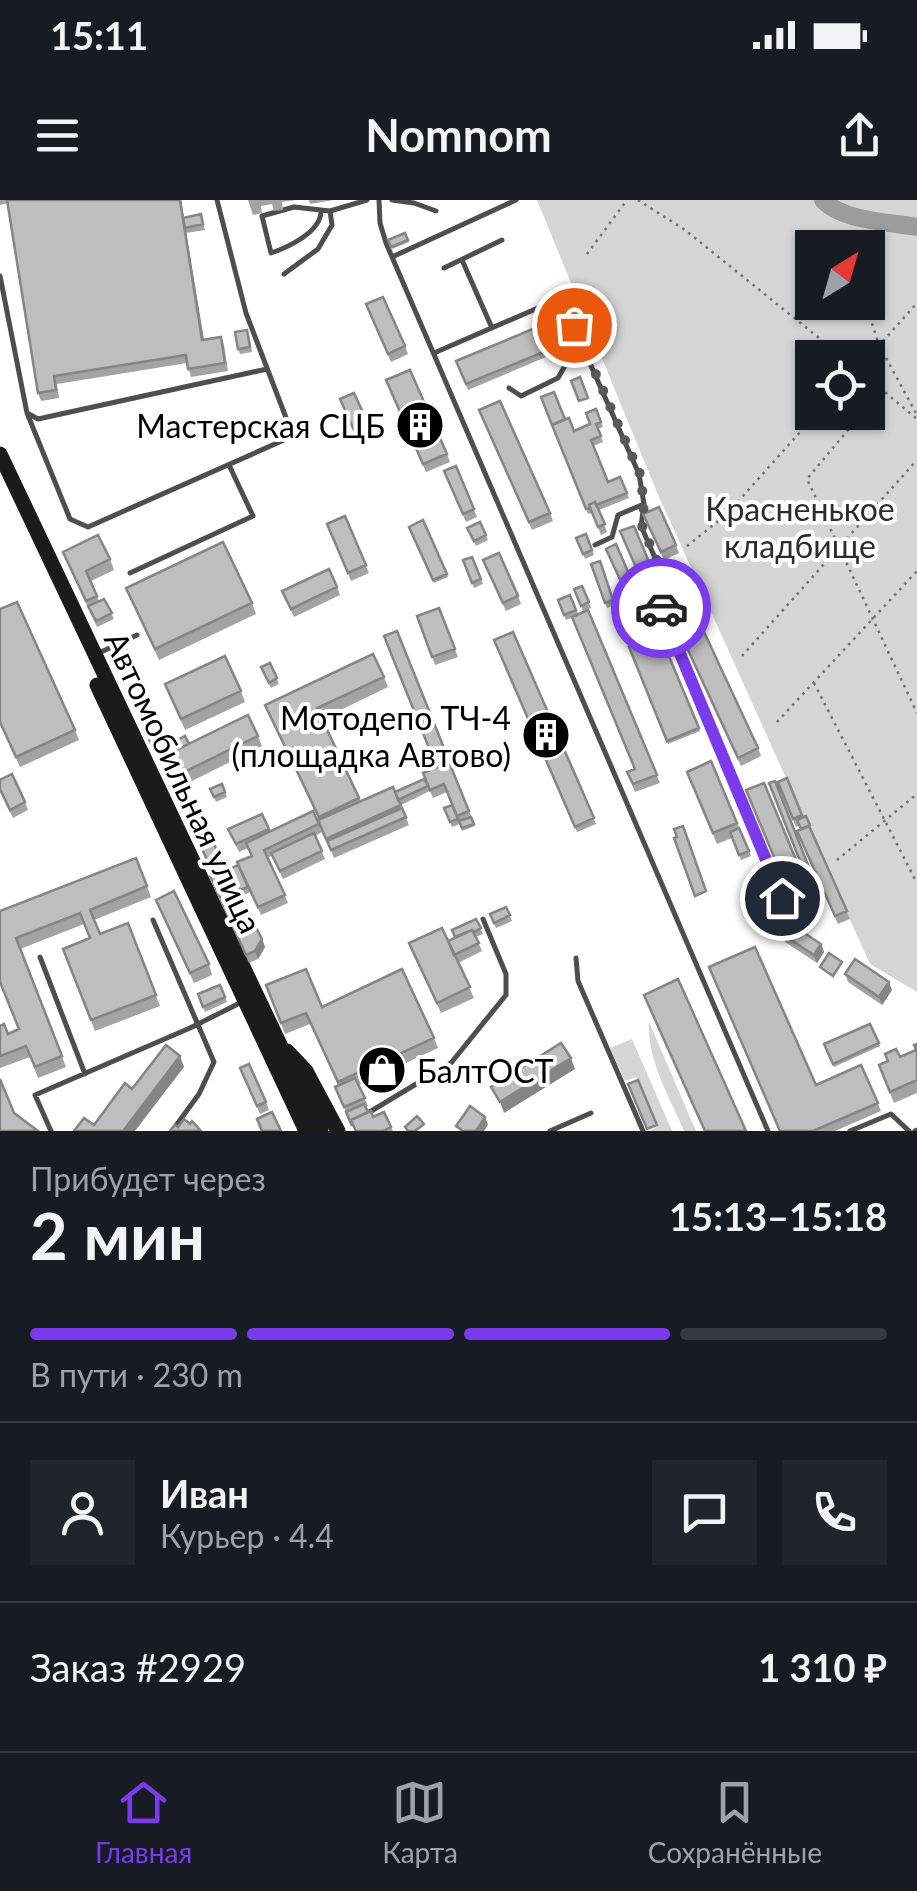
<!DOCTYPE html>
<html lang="ru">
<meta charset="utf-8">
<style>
:root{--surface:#171b24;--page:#20242c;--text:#f1f3f6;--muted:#9ea1a6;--line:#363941;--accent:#7c3aed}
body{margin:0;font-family:Lato,sans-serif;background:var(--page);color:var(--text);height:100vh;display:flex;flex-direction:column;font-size:38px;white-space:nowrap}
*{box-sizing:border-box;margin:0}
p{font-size:32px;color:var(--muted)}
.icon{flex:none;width:55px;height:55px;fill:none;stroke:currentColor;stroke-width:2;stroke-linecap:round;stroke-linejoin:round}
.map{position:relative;height:931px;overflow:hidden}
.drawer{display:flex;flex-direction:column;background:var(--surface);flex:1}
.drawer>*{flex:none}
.needle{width:65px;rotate:37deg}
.tools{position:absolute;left:795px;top:30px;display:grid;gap:20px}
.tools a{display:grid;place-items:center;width:90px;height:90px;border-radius:0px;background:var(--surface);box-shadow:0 2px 8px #0004;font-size:50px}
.pin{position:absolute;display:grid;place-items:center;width:85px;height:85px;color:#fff;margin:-42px;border:5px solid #fff;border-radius:50%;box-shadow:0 2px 10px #0007}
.courier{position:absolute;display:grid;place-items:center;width:100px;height:100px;margin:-50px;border:8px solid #7c3aed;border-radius:50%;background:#fff;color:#222;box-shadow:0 2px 12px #0007}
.summary em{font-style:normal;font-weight:700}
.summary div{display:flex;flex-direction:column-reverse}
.summary{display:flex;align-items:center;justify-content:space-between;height:170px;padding:0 30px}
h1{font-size:65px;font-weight:700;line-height:75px}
.bar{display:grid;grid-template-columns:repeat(4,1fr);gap:15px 10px;align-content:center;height:120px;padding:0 30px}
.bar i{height:12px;border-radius:8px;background:var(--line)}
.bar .selected{background:var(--accent)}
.bar p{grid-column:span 4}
.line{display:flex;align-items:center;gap:25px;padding:0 30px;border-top:2px solid var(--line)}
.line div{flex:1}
.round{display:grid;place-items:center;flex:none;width:105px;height:105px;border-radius:0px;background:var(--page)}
.status{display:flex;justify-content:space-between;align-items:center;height:70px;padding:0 50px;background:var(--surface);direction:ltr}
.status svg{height:28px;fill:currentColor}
header{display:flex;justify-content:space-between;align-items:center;height:130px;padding:0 30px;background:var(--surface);font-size:45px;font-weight:700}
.tab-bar{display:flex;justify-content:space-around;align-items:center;height:140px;border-top:2px solid var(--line);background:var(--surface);font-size:28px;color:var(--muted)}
.tab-bar a{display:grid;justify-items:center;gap:5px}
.tab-bar .selected{color:var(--accent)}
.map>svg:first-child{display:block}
</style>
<div class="status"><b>15:11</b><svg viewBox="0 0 49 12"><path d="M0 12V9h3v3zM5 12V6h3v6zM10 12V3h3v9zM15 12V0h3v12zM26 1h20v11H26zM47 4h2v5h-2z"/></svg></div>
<header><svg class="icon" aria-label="menu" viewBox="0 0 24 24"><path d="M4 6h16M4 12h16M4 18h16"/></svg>Nomnom<svg class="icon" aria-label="share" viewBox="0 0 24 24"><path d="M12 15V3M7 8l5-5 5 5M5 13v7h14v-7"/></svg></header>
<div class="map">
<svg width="917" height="931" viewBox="0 0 917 931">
<rect width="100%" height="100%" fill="#fff"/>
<path fill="#d5d5d5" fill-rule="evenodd" d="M537,0H917V792L870,764L656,290ZM812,48H868V102H812ZM812,158H868V212H812Z
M649,822L696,931H684C669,896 647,860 649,822Z
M632,839L672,931H650L657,927L636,877L625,881L610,848Z"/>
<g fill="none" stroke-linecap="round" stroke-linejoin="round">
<path stroke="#9c9c9c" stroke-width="18" d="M823,0C842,21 890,22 917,27"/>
<path stroke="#707070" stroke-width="2.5" stroke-dasharray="2.5 5" stroke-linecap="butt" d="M638,0L685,30L844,158
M587,54L627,0
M865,102L879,145L917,215
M868,158L917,103
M868,178L917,219
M868,207L880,191
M863,212L807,279L917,513
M687,346L726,315L818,212
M742,456L917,260
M814,483L917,683
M777,522L917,371
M837,660L917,594"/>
<path stroke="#4e4e4e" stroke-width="5" d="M379,0L380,23L386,43L768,931
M392,0L414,3L436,11
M321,12C320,32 289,47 271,53L262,16L294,7L330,11L367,0
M392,57L516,0
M462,60L492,128
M444,68L502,40
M284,74L318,49L332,25L330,11
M0,76L27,213L38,219L267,169
M434,153L561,98L639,274L644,304L618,315L612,337L595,345
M509,188L521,196L558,178L567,162L586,152
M27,213L70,319L88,327L293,236L246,113L217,0
M644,304L641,326L667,385L661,405L669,432L782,698
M130,373L253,316L229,265
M97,454L137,435
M153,720L214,862L199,894L172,931
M40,757L85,874
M576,758L578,781L643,931
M368,913L451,863L506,795V774L483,719
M51,931L35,895L190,828L242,802
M550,931L591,913
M850,931L891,914L909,931
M915,931L917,930"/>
<path stroke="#1b1b1b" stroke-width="15" d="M0,254L321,931
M97,485L306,931
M287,851L306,871L338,931"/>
</g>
<path fill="#a3a3a3" d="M0,0H181L184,18L201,14L205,30L186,33L204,139L221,137L224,145L228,171L191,177L187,163L57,184L59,198L41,201L38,193L8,3L0,5Z
M248,0H296L282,2L283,10L274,11L272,4L261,6L262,13L253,15Z
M309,0H334L310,4Z
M405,33L409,42L392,49L388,40Z
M366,104L405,146L408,154L391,162Z
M557,119L572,155L556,161L553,154L468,190L456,161Z
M249,135L252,152L240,154L238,149Z
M389,188L447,254L450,262L426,272Z
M541,197L565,219L574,231L590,224L596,209L603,227L598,229L603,242L593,246L608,282L620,277L629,298L599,310L607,332L601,335L592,313L588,314Z
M340,199L371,230L374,238L360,245Z
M482,218L550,313L553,321L532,330Z
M456,266L477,317L466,322L444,271Z
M345,316L369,373L351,381L327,324Z
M423,320L448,377L434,383L410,329Z
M480,322L488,340L476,346L467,328Z
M646,322L676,345L679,353L664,360Z
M586,334L594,355L585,359L576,338Z
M63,352L110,359L114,370L91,381L99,401L104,399L114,419L97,427Z
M472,357L483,384L474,388L463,360Z
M609,357L632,381L635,389L626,394Z
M600,361L615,405L607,408L591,364Z
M486,368L518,396L521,404L506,411Z
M582,386L591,408L583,411L574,389Z
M337,387L340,395L294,417L282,391Z
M126,388L252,403L256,414L159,460Z
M570,395L578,414L588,410L660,583L635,592L627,572L635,569L572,418L566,420L558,400Z
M668,408L758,548L761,556L741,566Z
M0,409L75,530L79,540L20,567L0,524Z
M417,416L455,449L458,457L435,465Z
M397,431L475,626L462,631L447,592L433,598L430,591L401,605L409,625L334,658L319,620L265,505L384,477L388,487L322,519L361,601L395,592L424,579L437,567L384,436Z
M513,432L596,624L577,632L494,440Z
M660,435L700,531L668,544L629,447Z
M124,444L130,460L123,463L116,447Z
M270,463L279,484L271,488L261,467Z
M165,484L241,491L245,502L185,530Z
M258,536L262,546L182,586L168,554L189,544Z
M711,561L751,656L741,660L732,638L717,644L691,582Z
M787,578L803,617L810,625L850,719L838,724L800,639V625L796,627L778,582Z
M0,580L25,602L28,610L13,618L0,591Z
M775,581L820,696L815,699L772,591Z
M764,583L812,701L795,708L746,590Z
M222,584L227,597L216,602L210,589Z
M452,605L460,624L452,627L444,608Z
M313,611L322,632L315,636L325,659L283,679L272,656L268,657L288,703L261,715L250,692L242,696L249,712L243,714L262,739L265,747L258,759L249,763L213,685L231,672L238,665L251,656L248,648L239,652L228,629L262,614L270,631Z
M202,617L222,663L210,668L190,622Z
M136,658L151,697L94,720L100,734L128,723L160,806L95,831L63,749L90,738L84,724L20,749L66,867L38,878L30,857L0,868V826L8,834L18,829L0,711Z
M156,700L209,764L212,775L194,783Z
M506,707L512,721L496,728L492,720Z
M476,719L483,734L476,737L482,751L458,763L474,798L441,813L409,743L448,741L455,738Z
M782,734L821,744L824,752L817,763L785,742Z
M845,774L892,790L882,805L848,782Z
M266,785L322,807L434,838L438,848L359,885L368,906L366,907L368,912L373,917L384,912L393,931H355L338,895V885L310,824L285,834Z
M198,794L225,797L227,802L205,812Z
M870,824L880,846L834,867L824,844Z
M917,844V893L894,903L883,876L900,857L916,850Z
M861,865L881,911L835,931H780L816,885Z
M243,876L266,902L269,910L260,914Z"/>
<path fill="#858585" d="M180,0H181L205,148L202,140Z
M262,739L265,747L258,759L255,751Z
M821,744L824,752L817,763L814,755Z
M889,782L892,790L882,805L879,797Z
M180,856L184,867L135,931H123Z
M571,858L575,869L504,913L500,902Z
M485,917L488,925L484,931H476Z"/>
<path fill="#bebebe" stroke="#858585" stroke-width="2.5" d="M7,0H180L202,140L221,137L225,163L188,169L186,155L54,176L56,190L38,193Z
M201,14L203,24L185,28L183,18Z
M405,33L408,40L391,47L388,40Z
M383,97L405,146L388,154L366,104Z
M557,119L570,150L554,156L551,149L466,184L456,161Z
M247,130L250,147L238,149L235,132Z
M410,170L447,254L423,264L386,180Z
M580,177L588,198L579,201L571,181Z
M554,192L565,219L552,225L541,197Z
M354,193L371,230L357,237L340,199Z
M500,201L550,313L529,322L479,210Z
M596,209L601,222L596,224L601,236L591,240L608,282L620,277L627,293L596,305L595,302L589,305L590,308L586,309L552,225L569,218L574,231L590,224L586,213Z
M456,266L474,309L463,314L444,271Z
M595,302L605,324L598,327L589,305Z
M659,307L676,345L661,352L643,314Z
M345,316L366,365L348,373L327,324Z
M423,320L447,374L433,380L409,327Z
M480,322L486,335L474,341L467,328Z
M634,326L657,381L644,386L620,331Z
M586,334L592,350L583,354L576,338Z
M98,335L110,359L86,371L97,396L86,401L63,352Z
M223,342L252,403L155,449L126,388Z
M616,344L632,381L623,386L606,349Z
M499,353L518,396L503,403L483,360Z
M472,357L481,379L472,383L463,360Z
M600,361L613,400L605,403L591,364Z
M329,369L337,387L291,409L282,391Z
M582,386L589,402L581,406L574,389Z
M685,391L758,548L738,558L665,400Z
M570,395L576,410L564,415L558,400Z
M104,399L112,413L96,421L88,406Z
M17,402L75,530L16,557L0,522V409Z
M439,408L455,449L432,457L417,416Z
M588,410L657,575L633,584L627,572L635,569L572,417Z
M397,431L448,558L435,563L384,436Z
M513,432L594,618L575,627L494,440Z
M660,435L699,528L667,541L629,447Z
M124,444L128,454L121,458L116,447Z
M373,454L384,477L317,508L359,598L319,617L265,505Z
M225,456L241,491L181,519L165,484Z
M270,463L277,478L269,483L261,467Z
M248,515L258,536L178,575L168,554Z
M152,530L157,542L151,544L146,532Z
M185,536L189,544L170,553L166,546Z
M711,561L737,623L713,633L687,572Z
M449,562L469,611L457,616L444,584L430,590L423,573Z
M12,574L25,602L10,610L0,589V580Z
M787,578L802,615L793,619L778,582Z
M424,579L428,586L398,600L395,592Z
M775,581L817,688L812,691L769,583Z
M764,583L810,693L792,700L746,590Z
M222,584L225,592L214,597L210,589Z
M393,587L401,605L326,639L318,620Z
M452,605L458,619L450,622L444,608Z
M402,608L406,617L331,650L327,641Z
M313,611L319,624L264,650L285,695L258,707L237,662L252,656L246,643Z
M262,614L269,629L236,644L228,629Z
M806,616L810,625L801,629L797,620Z
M202,617L219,655L207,660L190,622Z
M471,617L474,624L462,628L459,621Z
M683,626L706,691L695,696L674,638L677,637L674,629Z
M809,626L847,711L835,716L797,631Z
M739,628L749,651L739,655L730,632Z
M314,633L322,651L280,671L271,653Z
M136,658L147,686L90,710L100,734L128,723L156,795L91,820L63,749L90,738L80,713L16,738L62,856L35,867L26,846L0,856V826L4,824L8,834L19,829L0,782V711Z
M238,665L248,687L240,690L230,669Z
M229,668L246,704L239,707L244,717L249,714L262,739L255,751L246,755L210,676Z
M174,691L209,764L190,773L156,700Z
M506,707L510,715L494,723L490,714Z
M476,719L481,728L474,732L472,730L455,737L452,730Z
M789,723L821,744L814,755L782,734Z
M442,728L470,787L437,803L409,743Z
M472,730L479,743L454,755L448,741Z
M755,747L816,885L861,865L878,903L813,931H780L709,767Z
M829,753L842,762L833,776L820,767Z
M855,759L889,782L879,797L845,774Z
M306,769L322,807L402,769L434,838L338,882L306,813L281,823L266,785Z
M678,779L746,931H705L644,795Z
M220,785L225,797L203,807L198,794Z
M870,824L879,843L833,864L824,844Z
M561,843L571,858L500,902L491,887Z
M917,844V880L890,892L879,865L888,861L885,854L896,849L900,857L916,850L914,845Z
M166,845L180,856L123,931H74L84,918L94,925L125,883L132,889Z
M249,864L266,902L257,906L240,868Z
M355,878L365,898L344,907L335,887Z
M0,879L14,913L38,931H0Z
M638,880L657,925L647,929L628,884Z
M364,904L368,912L351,920L352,926L346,912Z
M470,906L485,917L476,931H463L456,926Z
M371,911L373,917L384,912L391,927L383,931H356L351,920Z
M272,912L281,931H262L257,919Z
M417,916L424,924L415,931H408L405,927Z
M184,919L190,924L192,921L201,931H170L175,925L178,927Z"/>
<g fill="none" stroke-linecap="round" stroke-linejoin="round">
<path stroke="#595959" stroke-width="10" stroke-dasharray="0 18" d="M574,125L640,274L644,304L642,326L667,385L660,399L661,408"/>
<path stroke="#7c3aed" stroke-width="12" d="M661,408L782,698"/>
</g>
<defs>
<g id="building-disc" transform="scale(2.5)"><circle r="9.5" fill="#000" stroke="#fff"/><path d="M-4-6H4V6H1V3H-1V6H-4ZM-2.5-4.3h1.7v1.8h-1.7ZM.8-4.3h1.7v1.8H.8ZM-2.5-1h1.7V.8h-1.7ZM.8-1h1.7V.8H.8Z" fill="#fff"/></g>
<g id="shop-disc" transform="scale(2.5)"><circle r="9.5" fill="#000" stroke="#fff"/><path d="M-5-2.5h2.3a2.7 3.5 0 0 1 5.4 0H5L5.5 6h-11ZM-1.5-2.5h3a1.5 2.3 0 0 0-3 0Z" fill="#fff"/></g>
</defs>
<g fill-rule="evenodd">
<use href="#building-disc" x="420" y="225"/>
<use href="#building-disc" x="546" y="535"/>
<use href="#shop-disc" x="382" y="870"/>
</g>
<g text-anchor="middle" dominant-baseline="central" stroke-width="8" stroke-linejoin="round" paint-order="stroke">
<g font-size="32" fill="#000" stroke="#fff" text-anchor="end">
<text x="385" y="225">Мастерская СЦБ</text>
<text x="511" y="517">Мотодепо ТЧ-4<tspan x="511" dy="37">(площадка Автово)</tspan></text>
<text x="417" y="870" text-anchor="start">БалтОСТ</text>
</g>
<g font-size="32" fill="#2c2c2c" stroke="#fff">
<text x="800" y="308">Красненькое<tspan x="800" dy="37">кладбище</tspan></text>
</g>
<g font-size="32" fill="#000" stroke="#fff">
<text transform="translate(184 582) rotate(65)">Автомобильная улица</text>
</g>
</g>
</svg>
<div class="tools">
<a><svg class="needle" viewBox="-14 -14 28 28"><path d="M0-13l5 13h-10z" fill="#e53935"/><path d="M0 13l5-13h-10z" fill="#9ea1a6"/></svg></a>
<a><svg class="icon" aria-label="locate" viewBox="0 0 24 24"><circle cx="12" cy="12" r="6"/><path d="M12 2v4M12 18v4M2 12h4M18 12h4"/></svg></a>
</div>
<div class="pin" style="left:574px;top:125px;background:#ea580c"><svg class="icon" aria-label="bag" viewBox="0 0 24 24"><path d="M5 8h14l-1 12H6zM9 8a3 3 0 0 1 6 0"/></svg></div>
<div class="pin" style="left:782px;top:698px;background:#1f2937"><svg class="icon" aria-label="home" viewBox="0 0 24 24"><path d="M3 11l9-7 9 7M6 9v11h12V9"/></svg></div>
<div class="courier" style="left:661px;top:408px"><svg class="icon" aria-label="car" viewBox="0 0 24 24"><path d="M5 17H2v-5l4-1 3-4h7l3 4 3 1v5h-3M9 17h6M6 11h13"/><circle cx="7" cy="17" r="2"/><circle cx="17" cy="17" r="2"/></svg></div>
</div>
<section class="drawer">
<div class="summary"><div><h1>2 мин</h1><p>Прибудет через</p></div><em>15:13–15:18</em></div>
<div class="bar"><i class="selected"></i><i class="selected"></i><i class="selected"></i><i></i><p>В пути · 230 m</p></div>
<div class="line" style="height:180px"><a class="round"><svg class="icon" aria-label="person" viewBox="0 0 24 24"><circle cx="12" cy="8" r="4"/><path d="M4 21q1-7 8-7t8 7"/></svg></a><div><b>Иван</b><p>Курьер · 4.4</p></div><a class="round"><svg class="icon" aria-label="chat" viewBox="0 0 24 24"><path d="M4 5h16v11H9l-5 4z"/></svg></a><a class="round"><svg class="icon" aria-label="phone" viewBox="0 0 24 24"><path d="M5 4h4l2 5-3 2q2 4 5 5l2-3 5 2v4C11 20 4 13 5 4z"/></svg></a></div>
<div class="line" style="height:130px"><div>Заказ #2929</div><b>1 310 ₽</b></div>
</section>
<nav class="tab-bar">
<a class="selected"><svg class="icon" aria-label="home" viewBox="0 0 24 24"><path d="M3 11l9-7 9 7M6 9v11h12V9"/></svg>Главная</a>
<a><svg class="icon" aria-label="map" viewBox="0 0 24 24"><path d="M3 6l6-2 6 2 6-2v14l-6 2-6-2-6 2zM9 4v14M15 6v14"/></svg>Карта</a>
<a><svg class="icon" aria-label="saved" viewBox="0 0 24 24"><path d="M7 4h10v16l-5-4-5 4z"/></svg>Сохранённые</a>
</nav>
